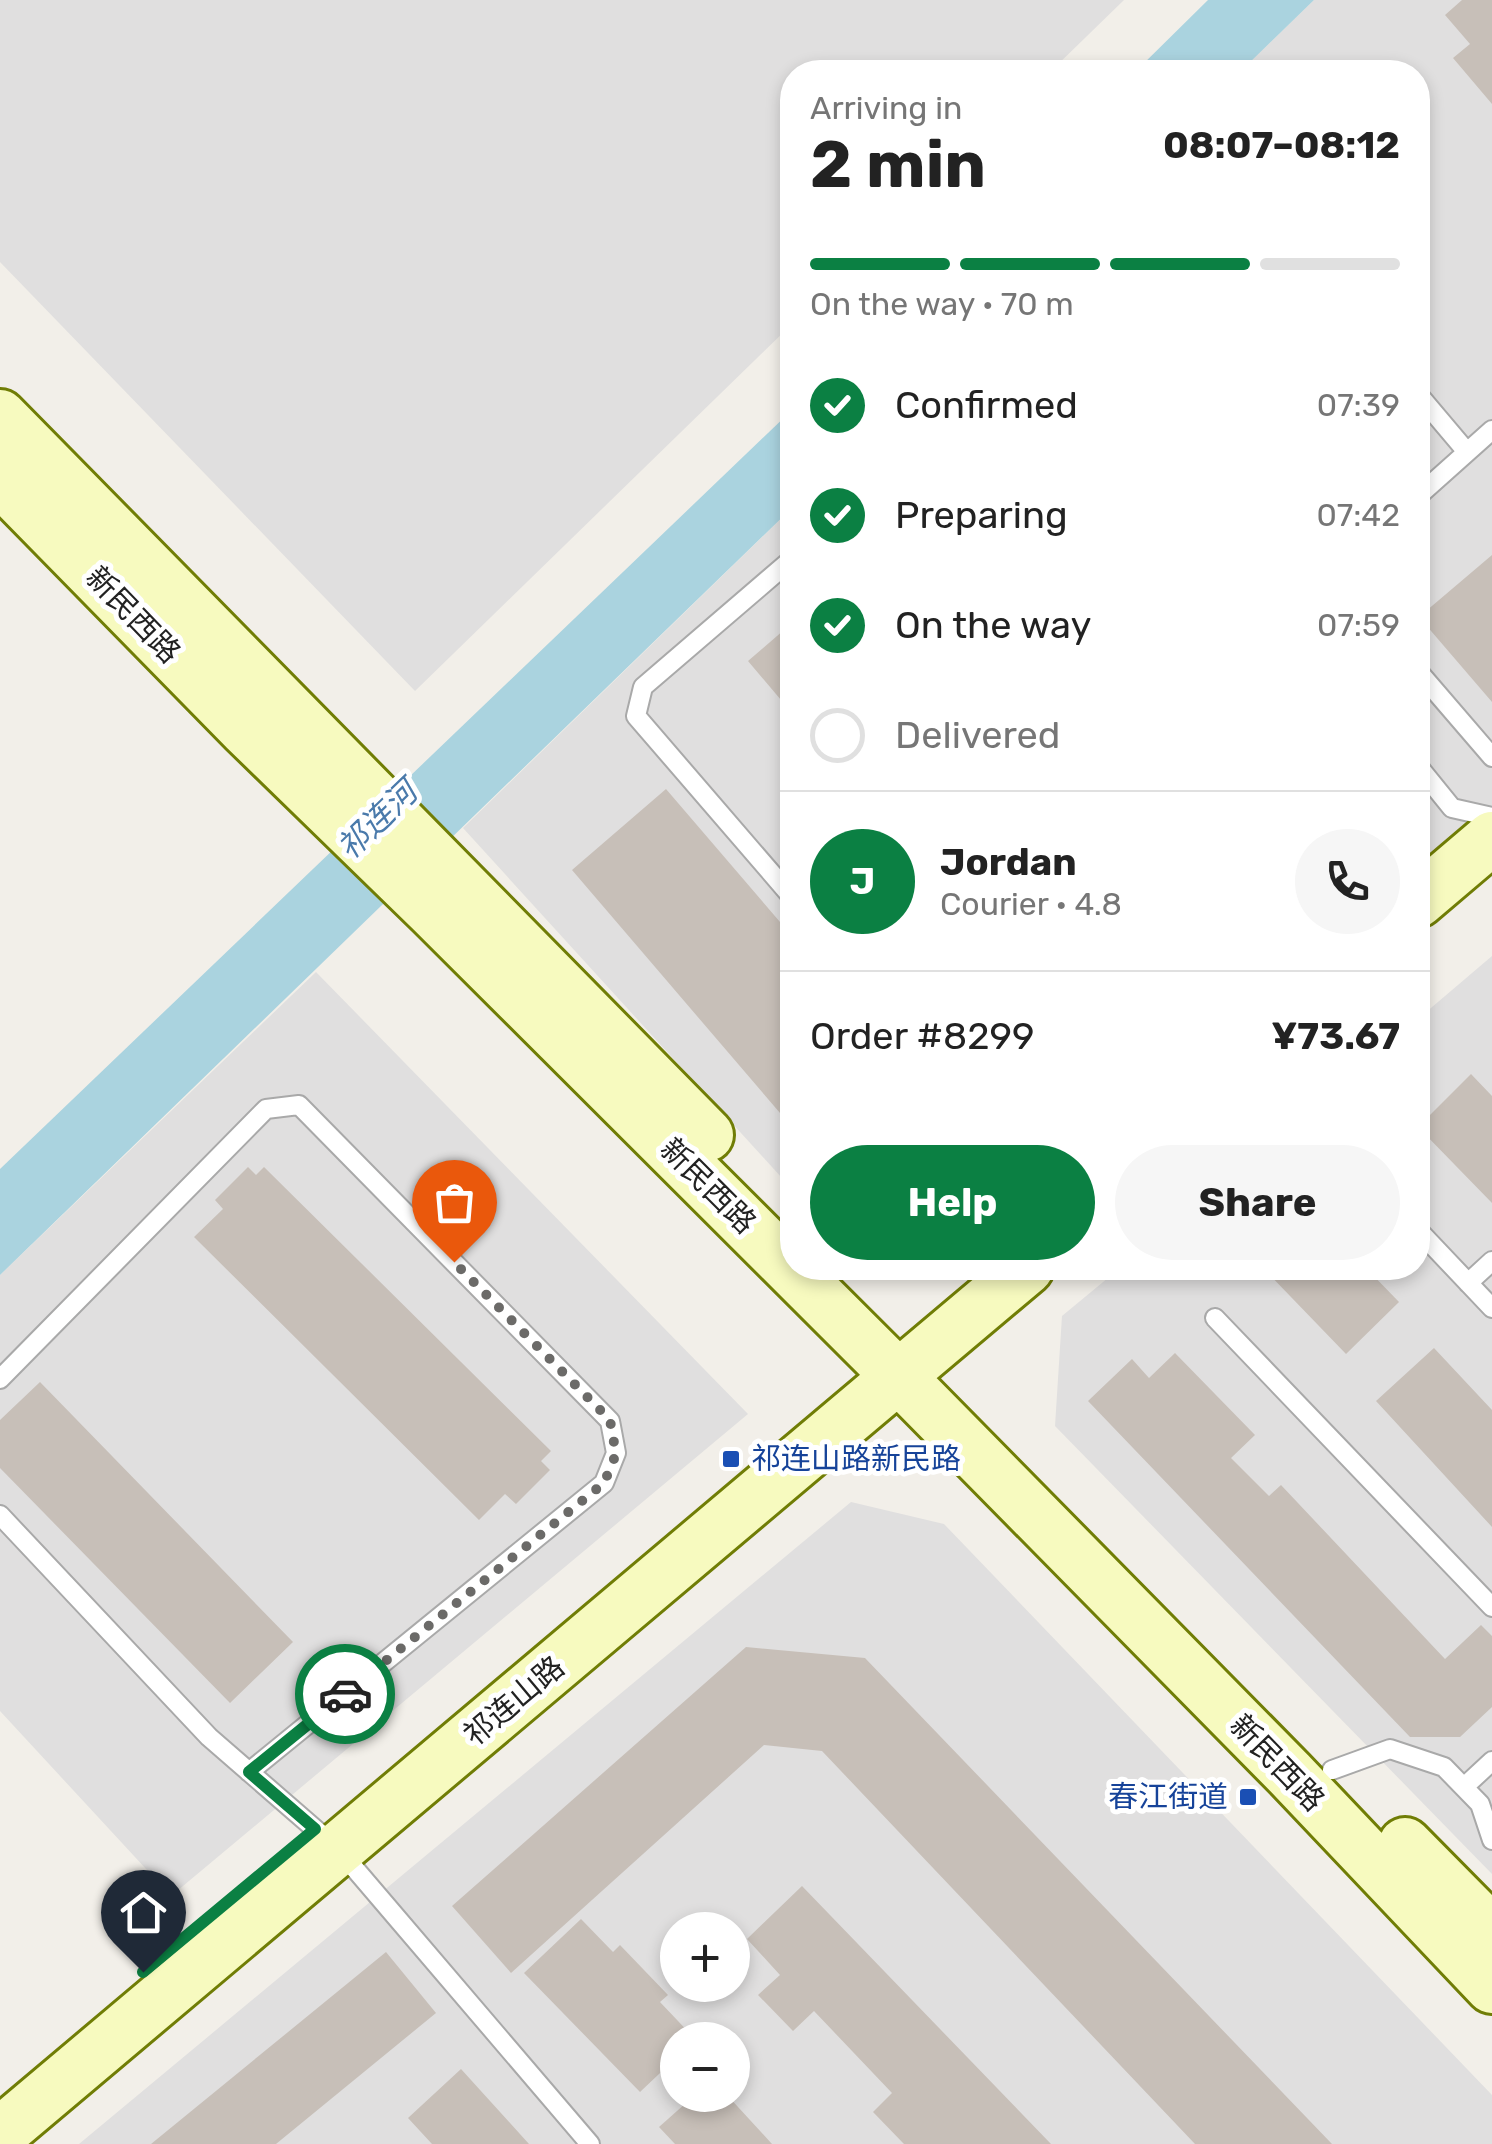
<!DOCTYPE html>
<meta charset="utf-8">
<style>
:root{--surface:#fff;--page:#f6f6f6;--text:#222;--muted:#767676;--line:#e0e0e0;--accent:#0b8043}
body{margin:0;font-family:Rubik,"Noto Sans SC",sans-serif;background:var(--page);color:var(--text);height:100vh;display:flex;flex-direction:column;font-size:38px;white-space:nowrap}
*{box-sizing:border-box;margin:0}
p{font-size:32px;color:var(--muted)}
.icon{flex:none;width:55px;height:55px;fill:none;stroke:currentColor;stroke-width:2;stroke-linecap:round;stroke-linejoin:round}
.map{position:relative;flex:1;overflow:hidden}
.details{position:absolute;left:780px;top:60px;width:650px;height:1220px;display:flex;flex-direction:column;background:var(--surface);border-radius:40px;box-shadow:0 5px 15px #0003}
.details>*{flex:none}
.controls{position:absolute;left:660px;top:1912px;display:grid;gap:20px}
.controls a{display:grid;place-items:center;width:90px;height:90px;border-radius:50%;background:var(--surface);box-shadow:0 5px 15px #0003;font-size:50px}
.pin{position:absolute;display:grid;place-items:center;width:85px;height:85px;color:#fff;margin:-102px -42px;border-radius:50% 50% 50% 0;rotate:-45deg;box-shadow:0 0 10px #0007}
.pin .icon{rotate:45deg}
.courier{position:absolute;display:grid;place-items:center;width:100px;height:100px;margin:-50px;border:8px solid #0b8043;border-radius:50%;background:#fff;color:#222;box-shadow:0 2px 12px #0007}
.summary em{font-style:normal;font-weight:700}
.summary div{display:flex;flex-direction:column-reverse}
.summary{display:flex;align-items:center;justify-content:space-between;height:170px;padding:0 30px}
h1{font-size:65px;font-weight:700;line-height:75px}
.bar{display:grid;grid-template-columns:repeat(4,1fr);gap:15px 10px;align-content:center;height:120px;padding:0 30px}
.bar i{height:12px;border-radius:8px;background:var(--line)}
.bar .current{background:var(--accent)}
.bar p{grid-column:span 4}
.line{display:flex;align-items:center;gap:25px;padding:0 30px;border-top:2px solid var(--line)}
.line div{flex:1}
.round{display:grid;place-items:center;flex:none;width:105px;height:105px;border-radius:52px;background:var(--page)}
ol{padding:0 30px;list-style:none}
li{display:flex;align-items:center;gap:30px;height:110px}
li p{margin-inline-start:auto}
li .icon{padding:10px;border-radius:50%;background:var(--accent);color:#fff;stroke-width:4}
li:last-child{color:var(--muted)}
li i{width:55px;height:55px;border:5px solid var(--line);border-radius:50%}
.button{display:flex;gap:20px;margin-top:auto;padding:20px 30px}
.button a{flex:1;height:115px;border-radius:60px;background:var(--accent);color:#fff;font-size:40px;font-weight:700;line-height:115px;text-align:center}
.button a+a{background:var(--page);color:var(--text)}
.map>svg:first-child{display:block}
</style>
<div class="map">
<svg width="1492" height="2144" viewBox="0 0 1492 2144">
<rect width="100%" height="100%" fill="#f2efe9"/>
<path fill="#e0dfdf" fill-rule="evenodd" d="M0,0H1124L1050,72H792V324L415,691L0,262Z
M1314,0H1492V810L1418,873V72H1240Z
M792,508V1189L463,828Z
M1492,956V1874L1055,1426L1062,1316L1120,1268H1418V1019Z
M316,972L748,1414L171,1896L0,1711V1275Z
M851,1502L944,1524L1492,2095V2144H79ZM678,1930H732V1985H678ZM678,2040H732V2095H678Z"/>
<path fill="#aad3df" d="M1208,0H1314L1240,72H1135Z
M792,410V508L0,1275V1169Z"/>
<path fill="#c7bfb8" d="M1462,0H1492V104L1453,58L1470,44L1445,15Z
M1492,555V702L1419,617Z
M792,623V713L748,661Z
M666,789L792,936V1127L572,870Z
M1471,1074L1492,1096V1203L1418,1127Z
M248,1167L256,1175L264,1167L551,1451L541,1461L550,1470L516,1504L505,1494L479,1520L194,1237L223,1209L215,1200Z
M1269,1268H1366L1399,1302L1346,1354L1266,1271Z
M1434,1348L1492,1410V1527L1376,1401Z
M1175,1353L1255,1435L1231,1458L1269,1496L1281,1485L1445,1659L1481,1625L1492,1636V1707L1460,1737H1410L1088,1401L1132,1359L1149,1378Z
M40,1382L293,1642L230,1703L0,1468V1420Z
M746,1647L865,1658L1332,2144H1195L822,1751L764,1745L511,1973L452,1906Z
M802,1886L1051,2144H904L873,2112L892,2093L814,2011L793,2031L758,1995L780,1975L747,1939Z
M581,1919L613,1952L620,1945L668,1995L660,2002L696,2040H678V2056L640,2092L524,1973Z
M386,1952L436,2013L276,2144H151Z
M461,2069L529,2144H432L408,2118Z
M695,2095H727L772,2144H675L659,2127Z"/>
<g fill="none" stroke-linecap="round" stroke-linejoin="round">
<g stroke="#a9a9a9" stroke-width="22">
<path id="lane" d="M1418,394L1467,452
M1418,496L1492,430
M792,559L643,687L636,716L792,897
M1418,671L1492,757
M1418,766L1452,808L1492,817
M1418,1230L1492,1308
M1468,1283L1492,1261
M1215,1318L1492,1607
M0,1379L266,1109L299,1105L610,1421L616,1453L604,1483L249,1772
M0,1515L209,1737L338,1849L590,2144
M1332,1770L1390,1749L1444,1767L1480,1804L1492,1840
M1464,1787L1492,1761"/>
</g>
<g stroke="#707d05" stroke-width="58">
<path id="secondary" d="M0,416L707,1135
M0,479L245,729L432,911L899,1377L1290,1774L1492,1987
M1418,901L1492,838
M1405,1844L1492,1932
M0,2134L1027,1268"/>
</g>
<use href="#lane" stroke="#fff" stroke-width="18"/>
<use href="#secondary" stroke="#f7fabf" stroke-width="52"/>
</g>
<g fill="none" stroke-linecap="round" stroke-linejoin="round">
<path stroke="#6b6a68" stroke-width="10" stroke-dasharray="0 18" d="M345,1694L604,1483L616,1454L610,1420L454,1262"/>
<path stroke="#0b8043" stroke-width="12" d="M143,1972L315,1829L249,1772L345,1694"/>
</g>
<g fill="#1a4fb4" stroke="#fff" stroke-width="4">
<rect x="721" y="1449" width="20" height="20" rx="5"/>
<rect x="1238" y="1787" width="20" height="20" rx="5"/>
</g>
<g text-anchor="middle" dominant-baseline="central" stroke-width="10" stroke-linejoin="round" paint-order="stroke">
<g font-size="30" fill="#222" stroke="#fff">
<text transform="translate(133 615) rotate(46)">新民西路</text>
<text transform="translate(708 1186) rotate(45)">新民西路</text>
<text transform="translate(514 1701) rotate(-40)">祁连山路</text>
<text transform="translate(1277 1763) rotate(46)">新民西路</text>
</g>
<g font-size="30" fill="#164399" stroke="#fff" text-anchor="start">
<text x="751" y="1459">祁连山路新民路</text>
<text x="1228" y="1797" text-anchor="end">春江街道</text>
</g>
<g font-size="32" font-style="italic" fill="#4a7aab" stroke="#fff">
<text transform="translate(377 820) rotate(-44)">祁连河</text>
</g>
</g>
</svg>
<div class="controls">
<a>+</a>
<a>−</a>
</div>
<div class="pin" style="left:454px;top:1262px;background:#ea580c"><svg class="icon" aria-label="bag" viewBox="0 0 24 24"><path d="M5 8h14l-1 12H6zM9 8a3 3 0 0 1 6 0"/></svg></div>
<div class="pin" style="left:143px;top:1972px;background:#1f2937"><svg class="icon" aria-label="home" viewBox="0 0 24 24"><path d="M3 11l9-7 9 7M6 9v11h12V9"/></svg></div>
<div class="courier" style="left:345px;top:1694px"><svg class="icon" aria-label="car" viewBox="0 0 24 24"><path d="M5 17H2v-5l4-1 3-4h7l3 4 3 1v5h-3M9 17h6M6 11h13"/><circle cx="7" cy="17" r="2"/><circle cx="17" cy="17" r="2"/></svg></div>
<section class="details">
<div class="summary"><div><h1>2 min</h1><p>Arriving in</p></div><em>08:07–08:12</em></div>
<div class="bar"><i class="current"></i><i class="current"></i><i class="current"></i><i></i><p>On the way · 70 m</p></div>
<ol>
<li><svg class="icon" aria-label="check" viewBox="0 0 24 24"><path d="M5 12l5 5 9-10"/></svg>Confirmed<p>07:39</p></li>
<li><svg class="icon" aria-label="check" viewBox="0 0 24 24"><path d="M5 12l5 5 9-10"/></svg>Preparing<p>07:42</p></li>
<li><svg class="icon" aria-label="check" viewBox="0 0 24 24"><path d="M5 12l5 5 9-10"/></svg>On the way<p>07:59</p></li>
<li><i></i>Delivered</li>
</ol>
<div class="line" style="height:180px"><b class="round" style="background:var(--accent);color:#fff">J</b><div><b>Jordan</b><p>Courier · 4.8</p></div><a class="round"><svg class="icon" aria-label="phone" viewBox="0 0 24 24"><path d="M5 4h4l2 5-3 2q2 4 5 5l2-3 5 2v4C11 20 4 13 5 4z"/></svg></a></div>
<div class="line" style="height:130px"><div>Order #8299</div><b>¥73.67</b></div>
<div class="button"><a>Help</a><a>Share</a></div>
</section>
</div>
